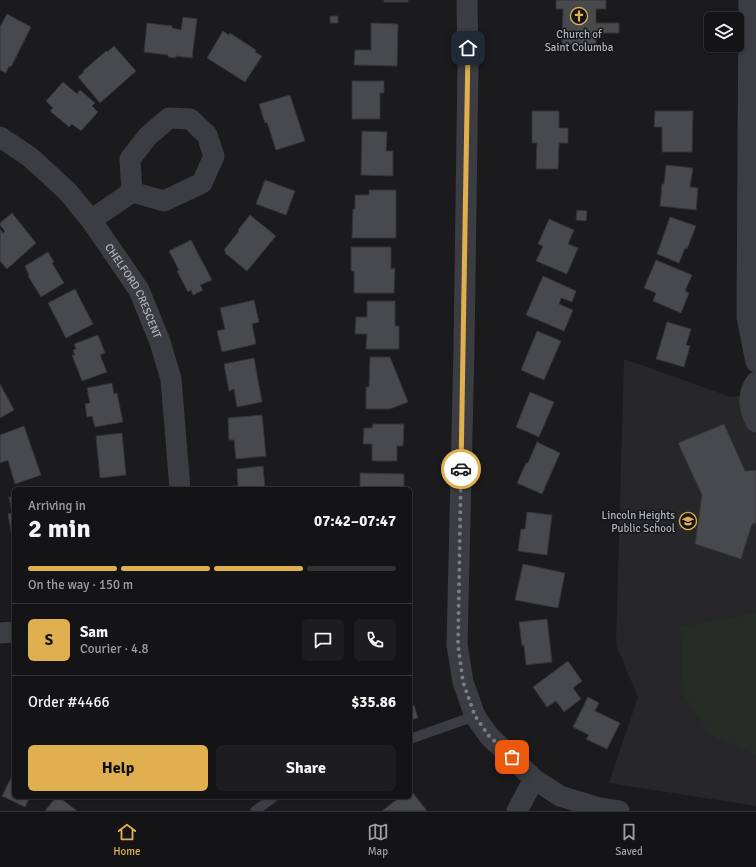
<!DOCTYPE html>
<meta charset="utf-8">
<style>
:root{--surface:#141416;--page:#1d1d1f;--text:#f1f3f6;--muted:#9d9ea1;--line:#333335;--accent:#e0af50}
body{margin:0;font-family:Signika,sans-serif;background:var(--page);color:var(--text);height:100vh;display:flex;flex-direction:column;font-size:15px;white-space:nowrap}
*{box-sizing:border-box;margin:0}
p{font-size:13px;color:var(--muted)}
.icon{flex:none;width:22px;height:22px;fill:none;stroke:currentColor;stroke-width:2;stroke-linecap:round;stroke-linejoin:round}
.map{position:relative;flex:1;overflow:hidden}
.side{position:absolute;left:12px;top:487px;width:400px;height:312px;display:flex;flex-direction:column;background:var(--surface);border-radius:6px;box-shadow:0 1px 3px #0004,0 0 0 1px var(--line)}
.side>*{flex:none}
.buttons{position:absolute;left:704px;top:12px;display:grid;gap:8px}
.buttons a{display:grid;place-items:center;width:40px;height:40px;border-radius:6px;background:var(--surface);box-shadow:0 1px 3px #0004,0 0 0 1px var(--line);font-size:20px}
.pin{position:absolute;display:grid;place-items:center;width:34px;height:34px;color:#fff;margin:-17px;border-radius:8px;box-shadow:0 2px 6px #0006}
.courier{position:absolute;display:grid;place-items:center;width:40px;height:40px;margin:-20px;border:3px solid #e0af50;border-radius:50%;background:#fff;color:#222;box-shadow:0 1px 5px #0007}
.overview em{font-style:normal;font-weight:700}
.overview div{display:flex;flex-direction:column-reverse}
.overview{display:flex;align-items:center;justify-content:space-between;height:68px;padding:0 16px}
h1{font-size:26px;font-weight:700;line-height:30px}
.bar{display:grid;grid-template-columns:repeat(4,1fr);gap:6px 4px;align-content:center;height:48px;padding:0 16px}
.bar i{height:5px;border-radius:3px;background:var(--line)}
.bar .active{background:var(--accent)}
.bar p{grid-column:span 4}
.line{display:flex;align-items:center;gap:10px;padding:0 16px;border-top:1px solid var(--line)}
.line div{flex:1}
.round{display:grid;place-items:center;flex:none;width:42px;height:42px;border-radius:6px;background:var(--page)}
.cta{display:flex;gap:8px;margin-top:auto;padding:8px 16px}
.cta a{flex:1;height:46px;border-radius:6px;background:var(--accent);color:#111;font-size:16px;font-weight:700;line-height:46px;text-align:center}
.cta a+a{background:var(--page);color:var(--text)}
.tab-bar{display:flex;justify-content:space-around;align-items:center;height:56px;border-top:1px solid var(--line);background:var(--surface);font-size:11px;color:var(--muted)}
.tab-bar a{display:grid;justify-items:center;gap:2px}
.tab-bar .active{color:var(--accent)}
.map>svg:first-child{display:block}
</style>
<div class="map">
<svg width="756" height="811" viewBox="0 0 756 811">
<rect width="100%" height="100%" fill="#1b1b1d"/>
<path fill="#27272a" d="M624,359L731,397L756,394V806L609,783L638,697L616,645Z"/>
<path fill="#252d26" d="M756,613V755L712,736L684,696L680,627Z"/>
<path fill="#48494d" stroke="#353539" d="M384,0H408V2H384Z
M556,0H606V9H596V23H619V33H596V46H562L563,9H556Z
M7,14L31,27L11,67L9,66L6,73L0,70V27Z
M330,16H338V23H330Z
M183,17L197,19L192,58L176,56V58L168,57V55L144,52L147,23L172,26V28L181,30Z
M371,23L398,24L397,66L354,65L355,50H371Z
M223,31L229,35L230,33L256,50L255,52L262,56L245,82L207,58Z
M114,46L136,71L100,103L78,77L84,72L83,71L106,51L107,52Z
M352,81H384V93H380V119H352Z
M63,82L77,94L80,90L95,103L92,106L98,112L81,131L72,124L69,127L50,111L53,108L46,101Z
M290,95L305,141L276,150L267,122L265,123L259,104Z
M532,111H559V128H568V143H559L558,169H536L537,143H532Z
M655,111H693L692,152H662V127H654Z
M362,131L387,132L386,151H393V176L361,175Z
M666,165L693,168L690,187L698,188L696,210L660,206L662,184H664Z
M265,180L295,191L286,215L256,204Z
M369,190H396V238H352L353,209H355V195H369Z
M577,210L587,211L586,221L576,220Z
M12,213L36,243L7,269L0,261V229L3,233L5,231L0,225V223Z
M250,215L276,236L247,271L225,253L226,252L224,250L239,231L238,230Z
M670,217L696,226L687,249L685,248L679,263L657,254Z
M549,219L574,230L568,244L578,248L567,274L536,261L543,246L538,244Z
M191,240L212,280L200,285L203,290L193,295L191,290L188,292L177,271L179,270L169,251Z
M351,247H391V269L395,268L394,293H354V271H351Z
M48,252L54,262L52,263L64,283L41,297L28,276L29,275L25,266Z
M656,260L692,275L685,291L689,293L681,313L653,301L656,293L644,288Z
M543,276L576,291L572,302L561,298L559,304L573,310L564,331L526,315Z
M75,289L93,324L66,338L48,303Z
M254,300L259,322L252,324L256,344L222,352L217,331L225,329L220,308Z
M367,301H395V326H399V349H366L367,334H355L356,317H367Z
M667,322L691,329L686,345L690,346L684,367L656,359Z
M537,331L561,341L544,380L521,370Z
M98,335L105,353L100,355L107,372L82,381L72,355H75L73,350L76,349L74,344Z
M370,357H390L408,402L390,409H366V387H369Z
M254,358L262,402L237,407L234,389L229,391L224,364Z
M112,383L114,394L117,393L123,422L95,427L92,416L87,417L85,404L90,403L87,388Z
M0,384L14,410L0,418Z
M530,392L554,402L539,437L516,427Z
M262,415L266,456L236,459L234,440H229L228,418Z
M373,424H404L403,446H397V461H372V444H363L364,428H372Z
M724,424L745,471L756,470V523L752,524L741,559L695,544L702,495L678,443Z
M24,426L41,475L15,484L8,460L0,463V435Z
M122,433L126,475L100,478L96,436Z
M537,442L560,453L542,494L517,483L526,463H528Z
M263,466L265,489H232V486H238L237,469Z
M360,473L404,474V489H360Z
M14,496V543H13L8,514L12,513L9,497Z
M527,512L552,515L547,555L518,551L521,529H525Z
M523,564L565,573L558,608L515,600Z
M547,619L552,662L526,665L524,645L522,646L519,622Z
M568,661L582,681L573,688L581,699L564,712L556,701L547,707L533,687Z
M588,697L599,703L595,711L620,723L607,749L586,739L589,735L573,727Z
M410,698L412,706L414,705L418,718L410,720Z
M14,772V797H30L25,807L2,796Z
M410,789L427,811H382L400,797H410Z
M56,797H59L77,811H45Z"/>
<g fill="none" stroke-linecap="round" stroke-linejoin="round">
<path stroke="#3c3d42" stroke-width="10" d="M410,739L475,716
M255,811L274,797"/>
<g stroke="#3c3d42" stroke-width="21">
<path d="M467,0L468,63L464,348L457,645L463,682L475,716L489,736L534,779L560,796L599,808L619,811"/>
<path d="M749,0L747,317L756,362"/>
<path d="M169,118L190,119L207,135L214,156L202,183L164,201L132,192L130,159L148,136Z"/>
<path id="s1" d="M0,137L30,157L67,191L91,220L139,290L160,342L171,379L180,489"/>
<path d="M91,220L132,192"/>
<path d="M756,382C747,395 749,409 756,422"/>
<path d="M0,633L14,632"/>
<path d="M517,811L534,779"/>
</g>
</g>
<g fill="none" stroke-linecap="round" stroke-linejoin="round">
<path stroke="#7b7e84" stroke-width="4" stroke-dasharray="0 7.2" d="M461,469L458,645L463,682L475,716L489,736L512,757"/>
<path stroke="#e0af50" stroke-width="5" d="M461,469L468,48"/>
</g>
<defs>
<g id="church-ring" transform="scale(0.9)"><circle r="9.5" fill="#161618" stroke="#e0af50" stroke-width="1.5"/><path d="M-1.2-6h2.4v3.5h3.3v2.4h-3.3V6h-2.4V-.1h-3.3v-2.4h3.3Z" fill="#e0af50"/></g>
<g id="school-ring" transform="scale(0.9)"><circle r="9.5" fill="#161618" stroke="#e0af50" stroke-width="1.5"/><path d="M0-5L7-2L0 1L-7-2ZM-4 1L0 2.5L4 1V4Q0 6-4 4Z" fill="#e0af50"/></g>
</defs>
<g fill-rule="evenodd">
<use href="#church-ring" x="579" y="16"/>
<use href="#school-ring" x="688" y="521"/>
</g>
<g text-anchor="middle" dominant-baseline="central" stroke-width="3" stroke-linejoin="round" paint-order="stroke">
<g font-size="11" fill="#afb3bb" stroke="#161618">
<text x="579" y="34">Church of<tspan x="579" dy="13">Saint Columba</tspan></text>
<text x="675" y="515" text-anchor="end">Lincoln Heights<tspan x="675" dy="13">Public School</tspan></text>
</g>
<g font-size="11" fill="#afb3bb" stroke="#161618">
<text stroke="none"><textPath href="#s1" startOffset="207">CHELFORD CRESCENT</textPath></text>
</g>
</g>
</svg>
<div class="buttons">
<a><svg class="icon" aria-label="layers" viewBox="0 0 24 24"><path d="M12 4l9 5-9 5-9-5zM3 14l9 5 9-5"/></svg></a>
</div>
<div class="pin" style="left:512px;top:757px;background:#ea580c"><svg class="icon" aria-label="bag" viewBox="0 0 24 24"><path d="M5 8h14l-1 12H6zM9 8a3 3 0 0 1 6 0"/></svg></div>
<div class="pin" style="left:468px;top:48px;background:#1f2937"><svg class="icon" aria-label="home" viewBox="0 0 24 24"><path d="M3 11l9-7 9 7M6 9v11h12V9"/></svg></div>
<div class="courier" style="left:461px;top:469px"><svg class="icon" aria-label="car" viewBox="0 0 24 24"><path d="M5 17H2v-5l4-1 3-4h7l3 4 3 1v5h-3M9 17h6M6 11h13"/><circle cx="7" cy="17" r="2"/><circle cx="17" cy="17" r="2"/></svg></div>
<section class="side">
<div class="overview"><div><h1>2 min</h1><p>Arriving in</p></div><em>07:42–07:47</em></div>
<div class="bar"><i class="active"></i><i class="active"></i><i class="active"></i><i></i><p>On the way · 150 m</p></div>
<div class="line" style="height:72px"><b class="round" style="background:var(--accent);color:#111">S</b><div><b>Sam</b><p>Courier · 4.8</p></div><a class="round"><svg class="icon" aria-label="chat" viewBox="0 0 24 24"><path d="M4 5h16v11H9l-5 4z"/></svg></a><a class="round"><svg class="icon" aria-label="phone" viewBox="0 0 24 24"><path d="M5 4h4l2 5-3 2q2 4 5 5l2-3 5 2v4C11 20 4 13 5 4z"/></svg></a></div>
<div class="line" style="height:52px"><div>Order #4466</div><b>$35.86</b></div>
<div class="cta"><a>Help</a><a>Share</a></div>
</section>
</div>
<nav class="tab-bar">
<a class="active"><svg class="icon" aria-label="home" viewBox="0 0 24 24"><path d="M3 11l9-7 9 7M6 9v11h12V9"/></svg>Home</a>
<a><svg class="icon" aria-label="map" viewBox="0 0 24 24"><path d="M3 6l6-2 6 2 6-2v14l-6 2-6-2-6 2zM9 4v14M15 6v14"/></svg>Map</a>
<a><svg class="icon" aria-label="saved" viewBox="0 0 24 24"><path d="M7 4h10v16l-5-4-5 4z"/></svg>Saved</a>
</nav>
